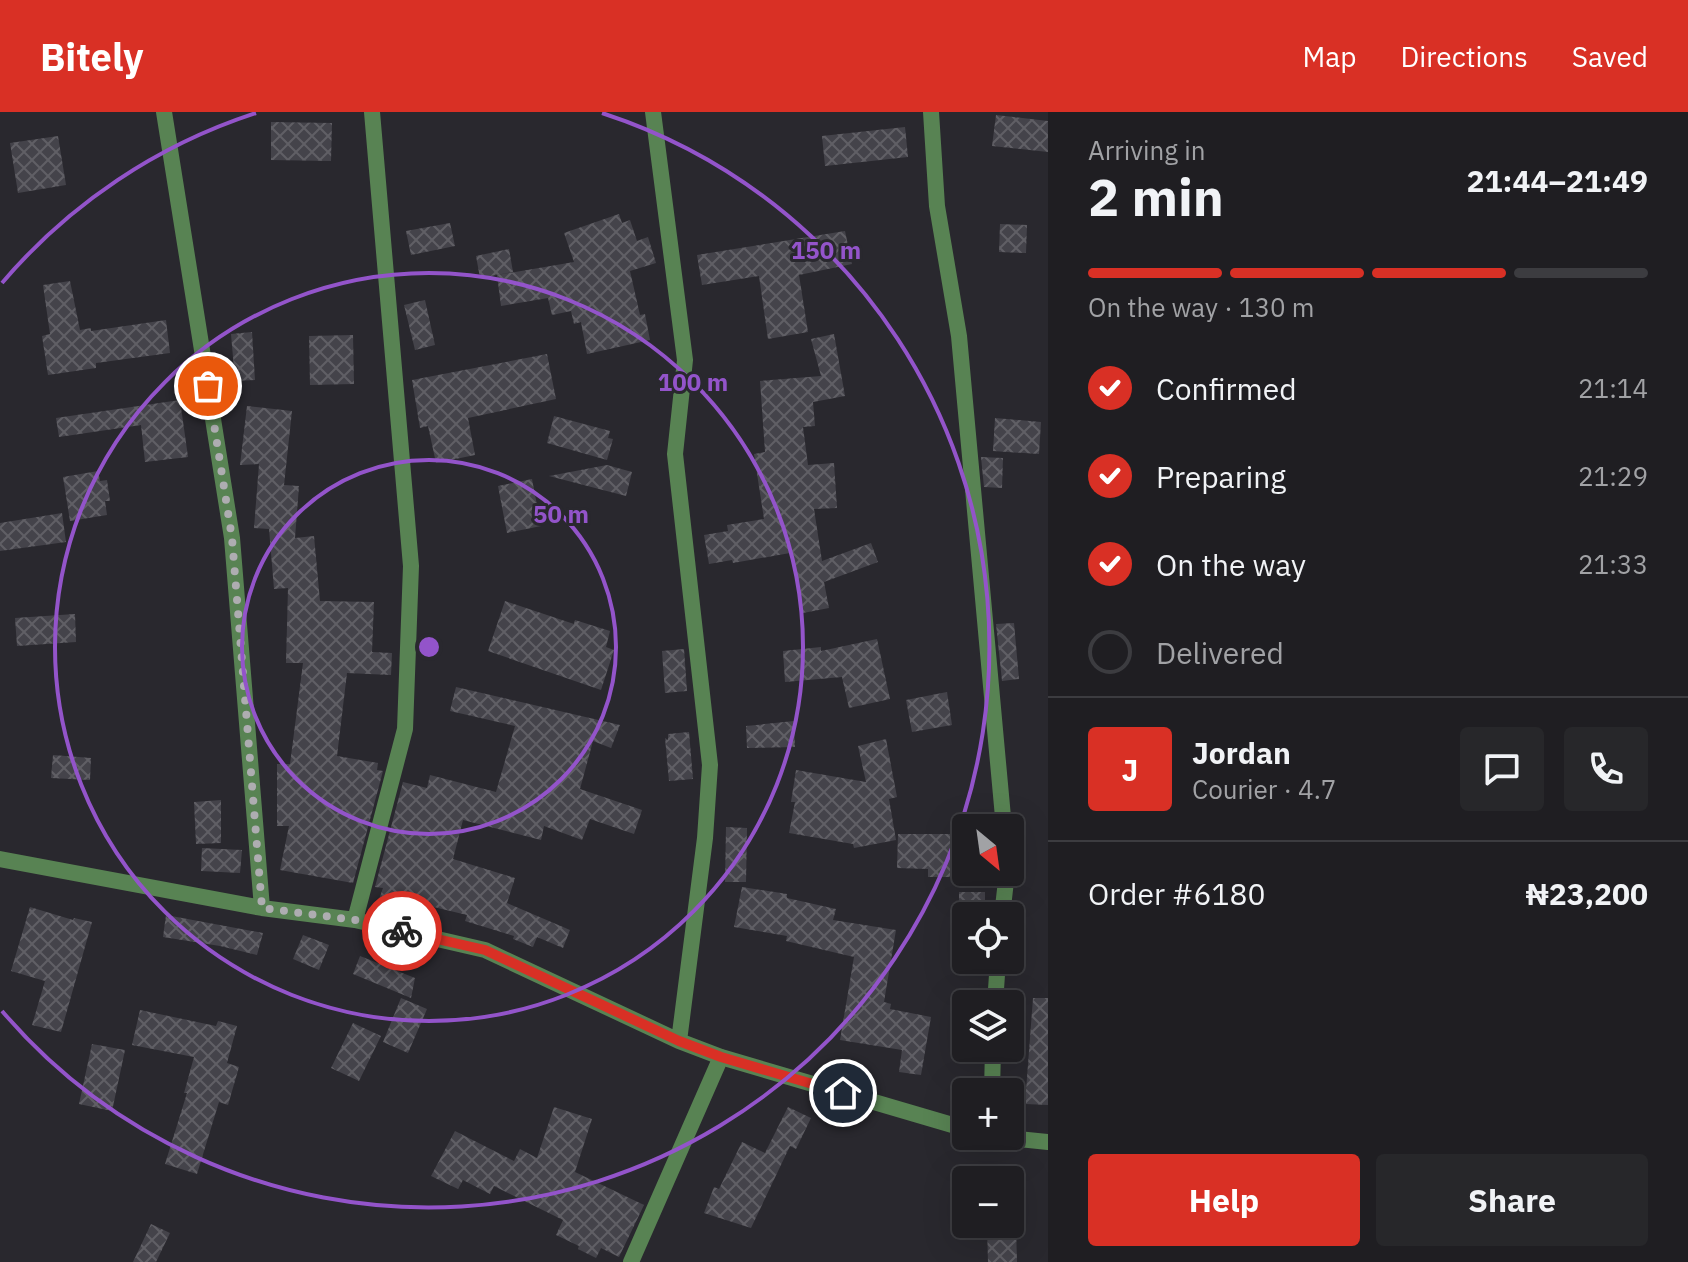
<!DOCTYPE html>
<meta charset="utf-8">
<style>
:root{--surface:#1f1e22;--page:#27272a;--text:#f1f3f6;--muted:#a1a2a5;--line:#3c3c40;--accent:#d93025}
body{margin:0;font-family:"IBM Plex Sans",sans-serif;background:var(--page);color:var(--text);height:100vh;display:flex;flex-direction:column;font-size:30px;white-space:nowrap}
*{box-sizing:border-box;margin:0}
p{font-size:26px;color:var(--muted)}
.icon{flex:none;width:44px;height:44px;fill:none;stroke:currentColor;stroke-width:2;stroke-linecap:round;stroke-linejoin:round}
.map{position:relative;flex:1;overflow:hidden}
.drawer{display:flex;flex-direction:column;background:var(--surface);width:640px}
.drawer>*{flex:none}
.needle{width:52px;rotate:151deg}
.controls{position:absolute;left:952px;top:702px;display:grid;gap:16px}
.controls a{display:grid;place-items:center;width:72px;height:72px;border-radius:8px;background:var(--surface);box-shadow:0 8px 32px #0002,0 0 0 2px var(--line);font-size:40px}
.pin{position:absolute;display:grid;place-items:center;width:68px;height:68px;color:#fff;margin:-34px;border:4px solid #fff;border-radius:50%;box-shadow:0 2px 8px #0007}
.courier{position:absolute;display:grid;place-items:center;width:80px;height:80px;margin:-40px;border:6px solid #d93025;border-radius:50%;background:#fff;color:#222;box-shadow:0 2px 10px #0007}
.summary em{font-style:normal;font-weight:700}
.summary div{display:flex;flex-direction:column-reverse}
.summary{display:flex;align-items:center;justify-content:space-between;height:136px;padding:0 40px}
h1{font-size:52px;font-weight:700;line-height:60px}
.bar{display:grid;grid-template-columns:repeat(4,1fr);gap:12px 8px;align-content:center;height:96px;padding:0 40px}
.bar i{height:10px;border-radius:6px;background:var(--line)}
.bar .current{background:var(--accent)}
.bar p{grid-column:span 4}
.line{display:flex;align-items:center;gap:20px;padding:0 40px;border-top:2px solid var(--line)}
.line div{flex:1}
.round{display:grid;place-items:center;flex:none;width:84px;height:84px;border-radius:8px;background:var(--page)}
ol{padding:0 40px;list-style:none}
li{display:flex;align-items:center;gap:24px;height:88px}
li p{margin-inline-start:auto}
li .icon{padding:8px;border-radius:50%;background:var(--accent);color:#fff;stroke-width:4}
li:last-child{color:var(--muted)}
li i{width:44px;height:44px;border:4px solid var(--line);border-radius:50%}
.action{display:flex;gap:16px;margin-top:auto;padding:16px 40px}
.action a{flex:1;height:92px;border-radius:8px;background:var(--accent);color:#fff;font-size:32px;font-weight:700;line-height:92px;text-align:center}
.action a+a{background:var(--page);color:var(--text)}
header{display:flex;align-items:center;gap:48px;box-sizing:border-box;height:112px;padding:0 40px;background:var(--accent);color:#fff}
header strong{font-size:38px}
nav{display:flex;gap:44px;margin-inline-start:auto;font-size:28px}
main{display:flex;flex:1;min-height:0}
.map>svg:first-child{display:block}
</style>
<header>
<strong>Bitely</strong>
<nav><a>Map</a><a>Directions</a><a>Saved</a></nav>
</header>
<main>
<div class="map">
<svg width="1048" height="1150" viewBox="0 0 1048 1150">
<defs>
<pattern id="building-cross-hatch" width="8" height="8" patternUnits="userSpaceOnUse" patternTransform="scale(2)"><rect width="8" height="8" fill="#44434a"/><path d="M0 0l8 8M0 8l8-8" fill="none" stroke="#605f65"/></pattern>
</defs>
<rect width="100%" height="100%" fill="#29282e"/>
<path fill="url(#building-cross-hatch)" d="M996,3L1048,9V40L992,34Z
M271,10L332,11L331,49L271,48Z
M905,15L908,45L825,54L822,24Z
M58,24L66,73L18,81L10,31Z
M619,102L622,111L630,108L637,129L648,125L656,151L630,159L640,203L645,202L650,228L587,242L581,210L574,212L571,199L552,203L548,186L501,194L497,163L574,150L564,121Z
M450,111L455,134L411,143L406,119Z
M1000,112L1027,113L1026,141L999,140Z
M845,119L852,152L799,163L808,220L768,227L759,164L702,173L697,143Z
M509,137L513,160L480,166L476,144Z
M70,169L80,218L91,216V219L166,208L170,241L96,251V256L48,263L42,224L50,222L43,173Z
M425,188L435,233L415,238L404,193Z
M252,220L255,268L235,269L231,222Z
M834,222L845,284L813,290L815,314L803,315L808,353L834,351L837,396L814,397L822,449L871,431L878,450L824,470L829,496L803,501L790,441L733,451L732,448L709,452L704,423L728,419L727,413L764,407L754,342L765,340L760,269L821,264L811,227Z
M353,223L354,272L310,273L309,224Z
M547,242L556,287L468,306L475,343L436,351L428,314L420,316L412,268Z
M180,288L188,345L145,350L141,313L59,325L56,306Z
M247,294L292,299L284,373L299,374L295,426L314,424L320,489L374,490L372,540L392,541L391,563L347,561L337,644L378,651L377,658L383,659L353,771L280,758L289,714H277V652H290L303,551H286L288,476L274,477L269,417L254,416L259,352L240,353Z
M554,304L610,319L608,326L613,327L607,348L547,331Z
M995,306L1041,310L1039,342L993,339Z
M981,345L1003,346L1002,376L984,375Z
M607,353L632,360L626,384L549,364Z
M98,359L100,369L107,368L110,389H105L107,403L70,409L63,365Z
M532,367L541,414L507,421L498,374Z
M62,401L66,430L0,439V411Z
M505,489L574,512L575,508L610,519L606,535L614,538L601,578L488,539Z
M75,502L76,530L17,534L15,506Z
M1014,511L1019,567L1002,569L996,512Z
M877,527L890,587L849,596L842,565L785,570L783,539L821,535V539Z
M684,537L687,579L665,581L662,539Z
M456,575L620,613L611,636L593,629L580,677L642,698L634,722L590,707L582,728L544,714L541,728L463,708L453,747L515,766L507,791L570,818L563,836L537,825L533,835L513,827L514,824L465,809L467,803L421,792L418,803L378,790L383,776L375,775L403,670L427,676L430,663L496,680L515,614L450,599Z
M947,580L952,613L912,620L906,588Z
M794,609L795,635L747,636L746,614Z
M689,620L693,667L669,669L665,626L668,628V622Z
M886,627L897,685L889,687L896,728L854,736L853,732L789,721L795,690H791L796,658L866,670L858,634Z
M53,643L91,646L90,668L51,666Z
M221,688V731L196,732L194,690Z
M726,715L747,716L746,770H725Z
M898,722H966V765H928V757L897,756Z
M202,736L242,738L240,761L201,759Z
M742,775L787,782V786L836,797L833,808L896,818L884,890L891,892L890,897L931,905L921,963L899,960L902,938L840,928L854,845L786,829L787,824L734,815Z
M959,780H985V804H959Z
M30,795L73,808L74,806L92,810L61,920L32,913L45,869L11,859Z
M166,803L263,821L257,843L220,834L163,825Z
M303,823L329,833L319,858L293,847Z
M360,844L415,866L411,886L353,862Z
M401,886L427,897L408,941L383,930Z
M1033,886H1048V993L1025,992Z
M140,898L216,914L218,909L237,914L227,951L239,955L228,993L219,990L197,1062L165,1052L187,981H184L194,945L132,933Z
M353,911L381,924L359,969L331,956Z
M92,932L125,938L112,999L79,992Z
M554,995L592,1007L575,1060L644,1093L619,1145L601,1136L596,1146L578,1137L579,1134L556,1123L563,1108L494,1074L490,1082L463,1068L458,1077L431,1064L455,1019L514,1049L520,1037L537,1046Z
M788,995L811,1006L796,1037L790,1034L751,1116L704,1101L714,1075L719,1077L742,1030L765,1041Z
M151,1112L170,1121L156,1150H133Z
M1016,1114L1017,1150H988L987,1115Z"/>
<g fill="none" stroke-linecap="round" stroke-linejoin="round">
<path stroke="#588353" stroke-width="16" d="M164,0L232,426L262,796
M653,0L685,248L675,342L710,653L705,726L679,929
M931,0L937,94L959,224L1004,716
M0,747L262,796L355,808L485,838L679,929L721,945L966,1017
M1002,804L1007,760
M355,808L405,617L411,454L372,0
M995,892L998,848
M992,980L993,936
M989,1024L1048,1030
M631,1150L721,945"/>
</g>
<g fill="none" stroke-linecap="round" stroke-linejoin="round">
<path stroke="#aeadb1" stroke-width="8" stroke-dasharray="0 14.4" d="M208,274L232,426L262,796L355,808L402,819"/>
<path stroke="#d93025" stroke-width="10" d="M402,819L485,838L679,929L721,945L843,981"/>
</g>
<g fill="none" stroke="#9354ca" stroke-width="4">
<circle cx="429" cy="535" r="187"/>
<circle cx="429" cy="535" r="374"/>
<path d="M2 171A561 561 0 0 1 256 1M602 1A561 561 0 1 1 2 899"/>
</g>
<circle cx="429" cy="535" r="12" fill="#9354ca" stroke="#29282e" stroke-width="4"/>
<g font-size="24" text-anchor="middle" font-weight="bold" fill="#9354ca" stroke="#29282e" stroke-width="6" stroke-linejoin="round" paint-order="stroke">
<text x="826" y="147">150 m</text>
<text x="693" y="279">100 m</text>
<text x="561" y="411">50 m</text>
</g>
</svg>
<div class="controls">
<a><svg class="needle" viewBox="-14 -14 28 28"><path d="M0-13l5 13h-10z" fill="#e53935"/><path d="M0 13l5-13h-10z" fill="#a1a2a5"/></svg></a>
<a><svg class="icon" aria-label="locate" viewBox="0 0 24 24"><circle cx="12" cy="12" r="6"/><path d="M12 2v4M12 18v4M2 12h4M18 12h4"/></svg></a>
<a><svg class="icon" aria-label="layers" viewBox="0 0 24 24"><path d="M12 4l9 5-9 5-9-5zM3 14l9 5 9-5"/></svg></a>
<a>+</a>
<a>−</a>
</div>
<div class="pin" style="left:208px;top:274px;background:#ea580c"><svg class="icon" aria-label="bag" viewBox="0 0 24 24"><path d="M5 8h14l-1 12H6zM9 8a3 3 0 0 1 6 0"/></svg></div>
<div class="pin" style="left:843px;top:981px;background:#1f2937"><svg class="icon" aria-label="home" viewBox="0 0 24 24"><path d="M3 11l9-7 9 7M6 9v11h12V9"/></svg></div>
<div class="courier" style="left:402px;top:819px"><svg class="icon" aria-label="bike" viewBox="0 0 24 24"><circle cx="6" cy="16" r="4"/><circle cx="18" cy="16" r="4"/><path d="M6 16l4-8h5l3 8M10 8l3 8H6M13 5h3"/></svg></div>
</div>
<section class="drawer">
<div class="summary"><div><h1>2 min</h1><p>Arriving in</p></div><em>21:44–21:49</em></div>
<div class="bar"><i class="current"></i><i class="current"></i><i class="current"></i><i></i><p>On the way · 130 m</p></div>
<ol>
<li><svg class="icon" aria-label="check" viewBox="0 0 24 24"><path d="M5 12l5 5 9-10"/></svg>Confirmed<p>21:14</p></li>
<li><svg class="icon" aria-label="check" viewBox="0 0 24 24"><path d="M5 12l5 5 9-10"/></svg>Preparing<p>21:29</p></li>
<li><svg class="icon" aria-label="check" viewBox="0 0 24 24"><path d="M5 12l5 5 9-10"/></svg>On the way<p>21:33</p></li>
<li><i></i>Delivered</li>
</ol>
<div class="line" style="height:144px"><b class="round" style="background:var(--accent);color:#fff">J</b><div><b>Jordan</b><p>Courier · 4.7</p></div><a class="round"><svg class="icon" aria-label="chat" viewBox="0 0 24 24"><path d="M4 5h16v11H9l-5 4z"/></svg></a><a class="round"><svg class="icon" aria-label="phone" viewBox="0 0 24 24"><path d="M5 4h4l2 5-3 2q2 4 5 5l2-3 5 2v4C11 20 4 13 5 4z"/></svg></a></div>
<div class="line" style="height:104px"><div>Order #6180</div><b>₦23,200</b></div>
<div class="action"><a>Help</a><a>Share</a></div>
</section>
</main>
